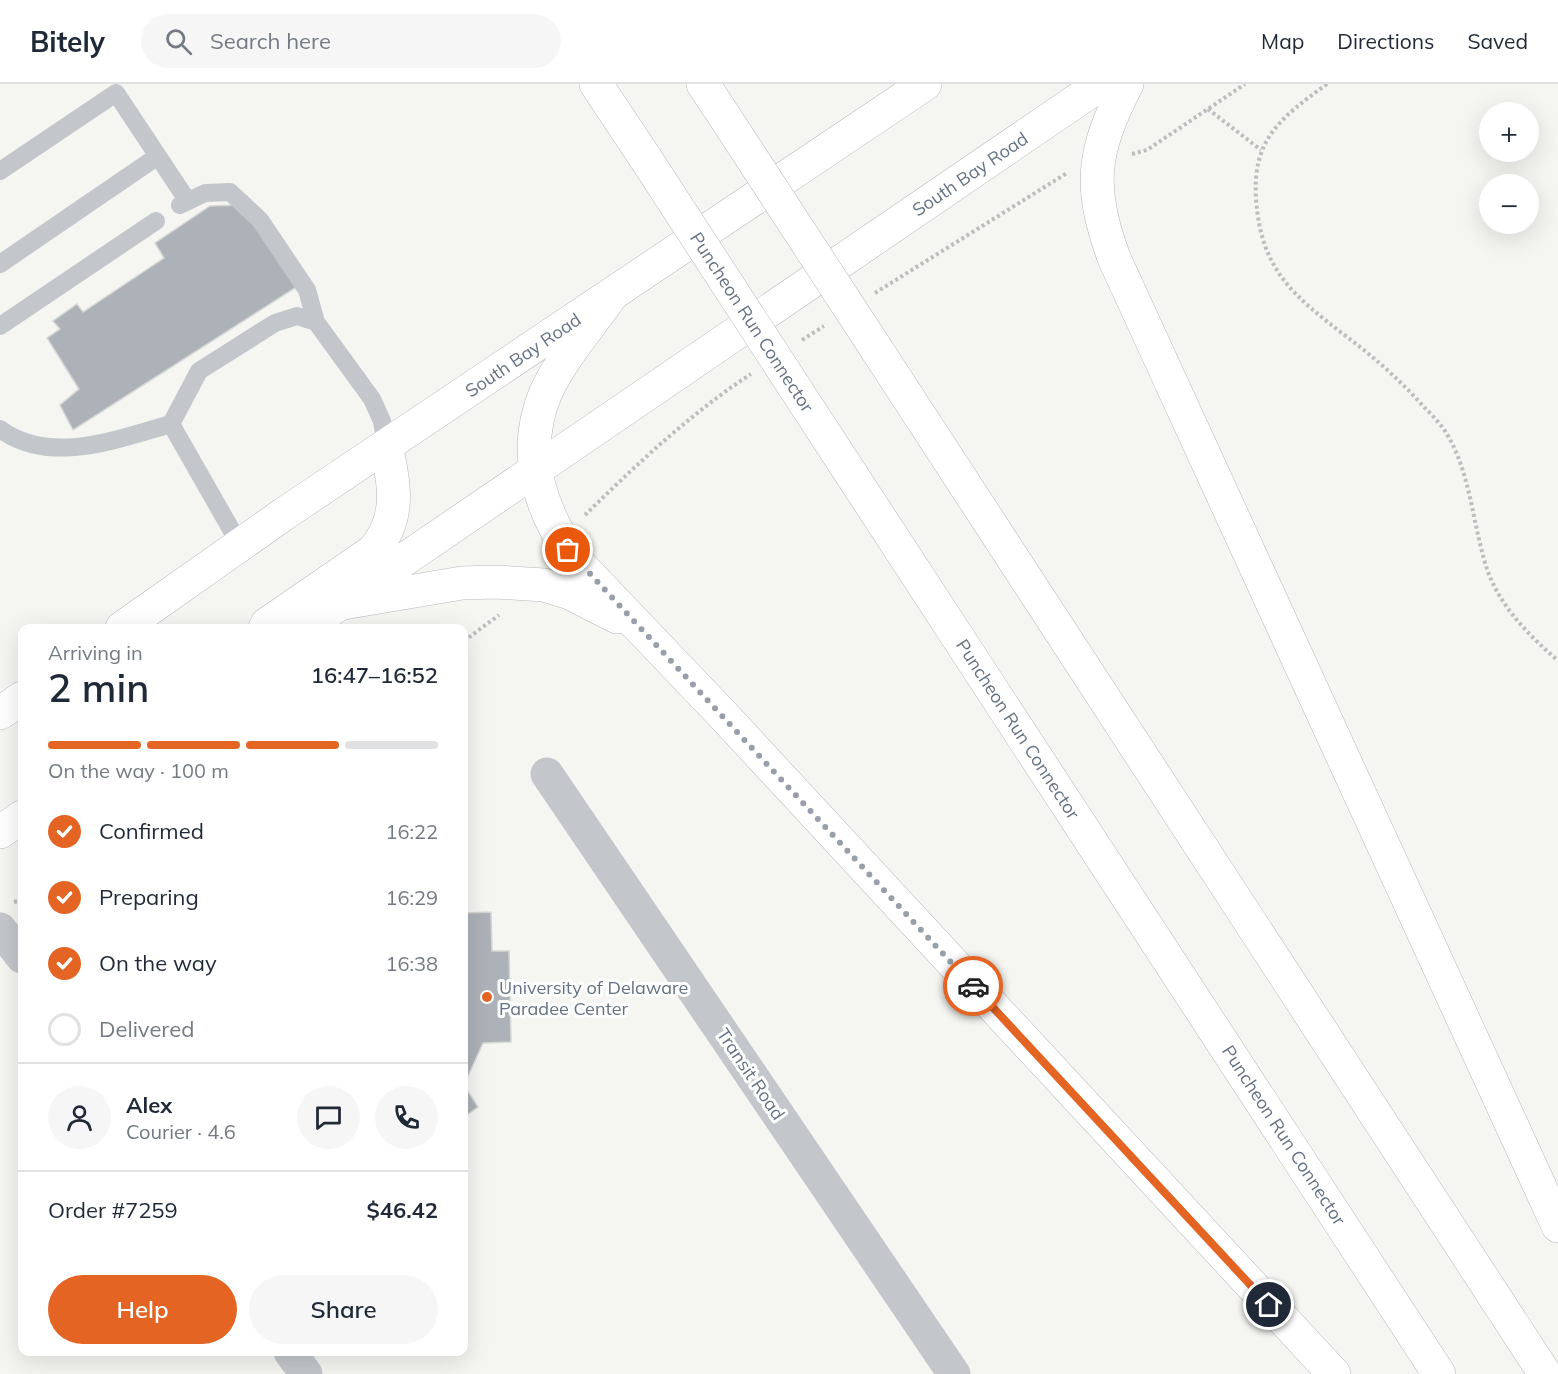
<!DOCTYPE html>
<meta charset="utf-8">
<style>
:root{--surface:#fff;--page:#f6f6f7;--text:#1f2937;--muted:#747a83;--line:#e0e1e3;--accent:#e46423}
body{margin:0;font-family:Mulish,sans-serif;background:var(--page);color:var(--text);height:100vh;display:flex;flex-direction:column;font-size:22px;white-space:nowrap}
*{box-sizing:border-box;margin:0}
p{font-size:20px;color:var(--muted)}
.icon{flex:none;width:33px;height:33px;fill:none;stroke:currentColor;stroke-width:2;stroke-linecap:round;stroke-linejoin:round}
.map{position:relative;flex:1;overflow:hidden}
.panel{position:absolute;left:18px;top:540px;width:450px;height:732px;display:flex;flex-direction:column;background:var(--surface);border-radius:12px;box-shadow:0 6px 24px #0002}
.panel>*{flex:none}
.tools{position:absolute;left:1479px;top:18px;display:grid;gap:12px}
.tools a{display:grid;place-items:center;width:60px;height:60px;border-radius:50%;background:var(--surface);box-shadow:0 6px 24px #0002;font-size:30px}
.pin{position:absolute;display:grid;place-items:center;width:51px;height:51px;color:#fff;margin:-26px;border:3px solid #fff;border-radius:50%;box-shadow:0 2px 6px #0007}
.courier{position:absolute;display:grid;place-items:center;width:60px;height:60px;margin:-30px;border:4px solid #e46423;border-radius:50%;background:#fff;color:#222;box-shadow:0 2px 8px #0007}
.summary em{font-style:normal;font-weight:600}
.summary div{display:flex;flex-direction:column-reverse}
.summary{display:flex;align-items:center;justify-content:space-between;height:102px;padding:0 30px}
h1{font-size:39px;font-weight:600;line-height:45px}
.bar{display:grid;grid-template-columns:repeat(4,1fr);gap:9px 6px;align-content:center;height:72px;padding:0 30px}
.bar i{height:8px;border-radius:4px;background:var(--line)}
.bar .current{background:var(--accent)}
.bar p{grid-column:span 4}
.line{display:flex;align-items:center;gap:15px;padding:0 30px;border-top:2px solid var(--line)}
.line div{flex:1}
.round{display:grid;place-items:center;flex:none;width:63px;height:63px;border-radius:32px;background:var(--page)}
ol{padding:0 30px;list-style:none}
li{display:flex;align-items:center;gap:18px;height:66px}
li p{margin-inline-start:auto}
li .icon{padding:6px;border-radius:50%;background:var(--accent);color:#fff;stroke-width:4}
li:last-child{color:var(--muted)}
li i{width:33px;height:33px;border:3px solid var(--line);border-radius:50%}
.action{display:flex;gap:12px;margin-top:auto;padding:12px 30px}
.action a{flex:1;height:69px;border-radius:36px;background:var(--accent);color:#fff;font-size:24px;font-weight:600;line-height:69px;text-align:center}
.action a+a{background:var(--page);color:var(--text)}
header{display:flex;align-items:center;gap:36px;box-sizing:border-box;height:84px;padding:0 30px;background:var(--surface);border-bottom:2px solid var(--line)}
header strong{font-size:28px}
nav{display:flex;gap:33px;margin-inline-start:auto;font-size:21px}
.search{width:420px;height:54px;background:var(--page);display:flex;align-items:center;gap:15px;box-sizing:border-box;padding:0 21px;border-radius:33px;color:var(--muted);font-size:22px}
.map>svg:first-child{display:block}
</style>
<header>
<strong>Bitely</strong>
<div class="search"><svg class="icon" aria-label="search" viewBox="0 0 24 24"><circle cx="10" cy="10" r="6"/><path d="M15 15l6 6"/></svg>Search here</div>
<nav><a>Map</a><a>Directions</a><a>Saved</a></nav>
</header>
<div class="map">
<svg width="1558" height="1290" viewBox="0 0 1558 1290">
<rect width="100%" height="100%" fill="#f5f5f2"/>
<path fill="#acb2b8" stroke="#d6d7d4" stroke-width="1.5" d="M240,121L298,202L73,346L60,321L79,305L47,254L60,245L53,237L77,220L83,228L164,174L155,159L210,122Z
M491,828L492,867H509L511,958L483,959L464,1001L478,1023L464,1033V829Z"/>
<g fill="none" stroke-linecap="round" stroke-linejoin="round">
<g stroke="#b6b8bc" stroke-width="34">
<path id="trunk" d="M122,544L284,430L925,0
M265,544L267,540L373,467C401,436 395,400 386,362
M304,544L1101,0
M0,629L22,614
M0,748L22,733"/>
</g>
<g stroke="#b6b8bc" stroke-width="34">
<path id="motorway" d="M596,0L646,75
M703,0L719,24
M1127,0C1092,68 1088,102 1114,174L1558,1142
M611,212C589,243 562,274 546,308C520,369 540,427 576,477L723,631L1334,1290
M877,266L1545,1290
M793,301L1439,1290
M343,519L462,499L496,498L544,501L570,509L617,533"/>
</g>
<path stroke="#bbbdbf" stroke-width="4" stroke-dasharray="3 3" stroke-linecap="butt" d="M1327,0C1282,33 1252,54 1256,115C1261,187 1294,212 1347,253C1374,273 1401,297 1424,323C1431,330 1439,338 1445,347C1471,388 1472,439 1487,485C1500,523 1529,551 1558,577
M1208,25L1261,66
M1132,70L1147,66L1245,0
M875,209L1067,89
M802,256L824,242
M585,431C636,381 691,329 751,290
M464,557L499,531
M14,818L22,816"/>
<path stroke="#c3c6ca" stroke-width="18" d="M0,87L116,9L187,116
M180,121L205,109L230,108L260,136L307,206L316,238
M0,180L158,72
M0,242L156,137
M0,345C50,382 118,355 171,340
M240,461L171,340L199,287L275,239L297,232L316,238L372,315L382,337L386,362"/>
<path stroke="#c3c6ca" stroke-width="33" d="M547,690L954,1290
M0,845L22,873
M290,1268L306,1290"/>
<use href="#trunk" stroke="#fff" stroke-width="33"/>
<use href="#motorway" stroke="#fff" stroke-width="33"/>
<g stroke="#b6b8bc" stroke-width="34" stroke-linecap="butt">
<path id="motorway-bridge" d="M719,24L877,266
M646,75L793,301"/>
</g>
<use href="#motorway-bridge" stroke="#fff" stroke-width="33"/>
</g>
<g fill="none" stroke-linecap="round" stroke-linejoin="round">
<path stroke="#97a0aa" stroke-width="6" stroke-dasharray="0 10.8" d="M568,466L973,902"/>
<path stroke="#e46423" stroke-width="8" d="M973,902L1269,1221"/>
</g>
<circle fill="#e46423" stroke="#fff" stroke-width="2" cx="487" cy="913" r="6"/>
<g text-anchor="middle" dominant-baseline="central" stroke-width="6" stroke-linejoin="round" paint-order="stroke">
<g font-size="18" fill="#647283" stroke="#fff">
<text transform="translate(970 90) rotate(-34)">South Bay Road</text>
<text transform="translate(752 238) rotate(57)">Puncheon Run Connector</text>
<text transform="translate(523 271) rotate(-34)">South Bay Road</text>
<text transform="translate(1018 645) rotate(57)">Puncheon Run Connector</text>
<text transform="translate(751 990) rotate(56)">Transit Road</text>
<text transform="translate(1284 1051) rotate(57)">Puncheon Run Connector</text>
</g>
<g font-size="18" fill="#647283" stroke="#fff" text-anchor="start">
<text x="499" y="903">University of Delaware<tspan x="499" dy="21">Paradee Center</tspan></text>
</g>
</g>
</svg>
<div class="tools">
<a>+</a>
<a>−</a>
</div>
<div class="pin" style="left:568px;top:466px;background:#ea580c"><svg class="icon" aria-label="bag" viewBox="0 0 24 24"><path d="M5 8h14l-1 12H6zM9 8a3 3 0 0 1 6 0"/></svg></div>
<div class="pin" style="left:1269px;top:1221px;background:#1f2937"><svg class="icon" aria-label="home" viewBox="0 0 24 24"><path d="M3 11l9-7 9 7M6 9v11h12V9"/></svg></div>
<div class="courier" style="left:973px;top:902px"><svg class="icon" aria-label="car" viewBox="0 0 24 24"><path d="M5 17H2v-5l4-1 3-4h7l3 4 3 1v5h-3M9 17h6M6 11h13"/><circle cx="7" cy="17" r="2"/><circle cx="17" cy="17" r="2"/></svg></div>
<section class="panel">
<div class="summary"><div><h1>2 min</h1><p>Arriving in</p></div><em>16:47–16:52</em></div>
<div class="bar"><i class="current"></i><i class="current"></i><i class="current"></i><i></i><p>On the way · 100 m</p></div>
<ol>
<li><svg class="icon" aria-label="check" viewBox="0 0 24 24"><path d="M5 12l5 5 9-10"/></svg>Confirmed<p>16:22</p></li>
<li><svg class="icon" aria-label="check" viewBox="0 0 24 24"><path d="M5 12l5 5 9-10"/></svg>Preparing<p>16:29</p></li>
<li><svg class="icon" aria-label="check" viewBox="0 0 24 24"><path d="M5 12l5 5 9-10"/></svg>On the way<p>16:38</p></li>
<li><i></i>Delivered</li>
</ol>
<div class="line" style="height:108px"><a class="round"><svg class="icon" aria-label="person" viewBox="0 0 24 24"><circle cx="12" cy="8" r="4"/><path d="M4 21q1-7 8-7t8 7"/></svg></a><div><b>Alex</b><p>Courier · 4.6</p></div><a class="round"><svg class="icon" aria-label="chat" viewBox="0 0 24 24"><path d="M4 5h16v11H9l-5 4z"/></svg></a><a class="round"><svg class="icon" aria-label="phone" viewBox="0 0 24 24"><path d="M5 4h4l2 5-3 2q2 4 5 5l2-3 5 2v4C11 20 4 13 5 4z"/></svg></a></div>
<div class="line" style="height:78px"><div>Order #7259</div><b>$46.42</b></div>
<div class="action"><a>Help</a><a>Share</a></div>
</section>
</div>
